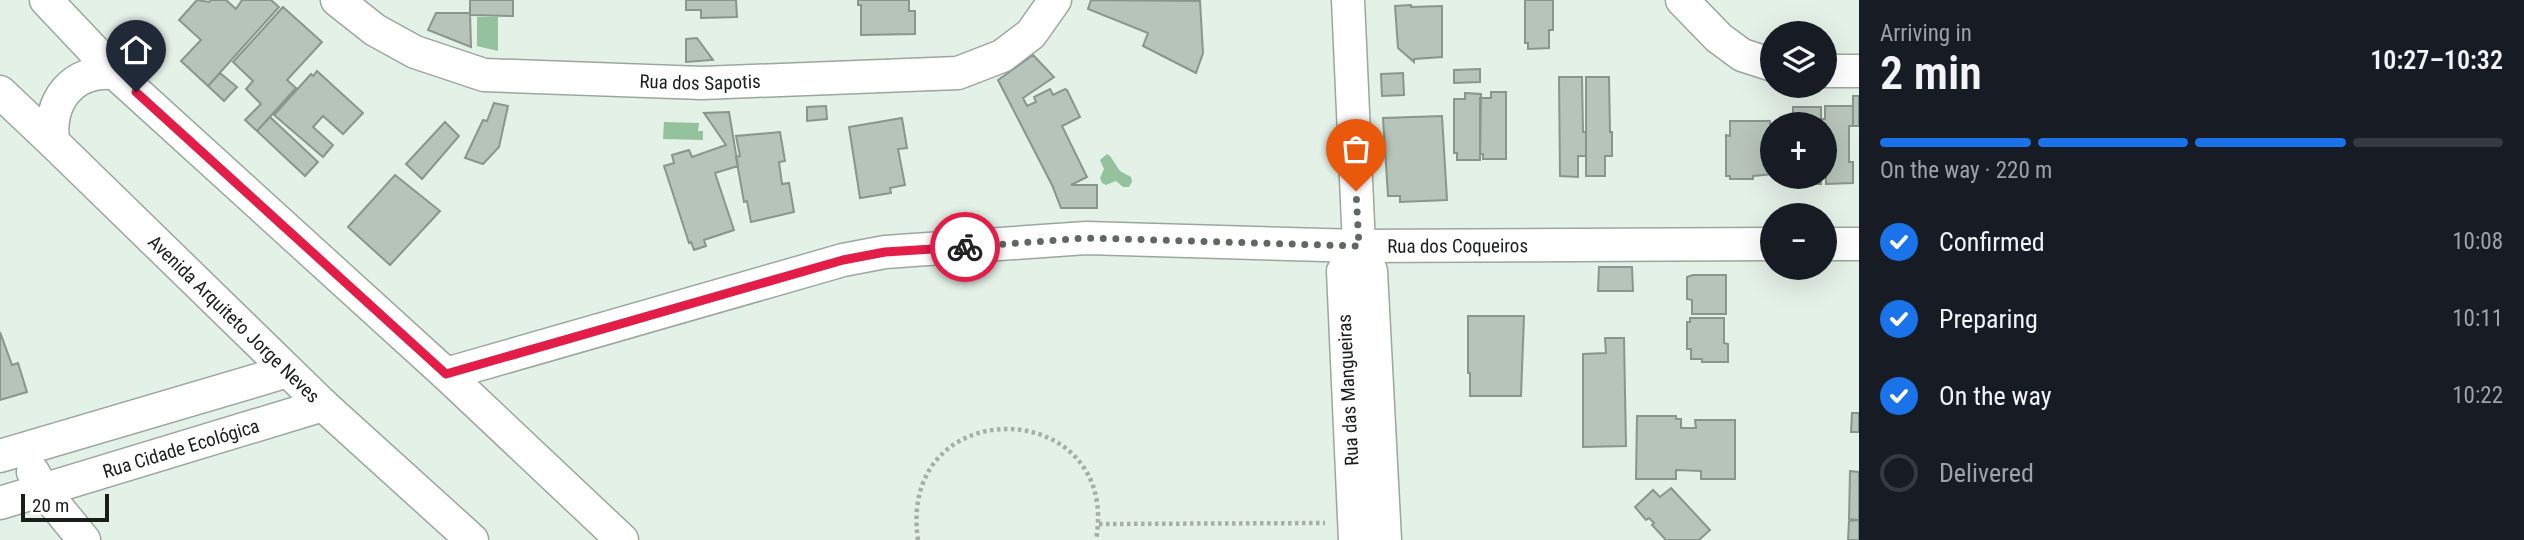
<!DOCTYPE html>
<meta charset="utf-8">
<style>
:root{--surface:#171b24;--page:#242831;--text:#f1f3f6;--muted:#9ea1a6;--line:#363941;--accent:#1a73e8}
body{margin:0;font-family:"Roboto Condensed",sans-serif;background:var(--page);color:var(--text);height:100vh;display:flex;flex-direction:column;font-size:26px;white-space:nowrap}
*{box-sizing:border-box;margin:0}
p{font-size:23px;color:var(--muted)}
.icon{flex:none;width:38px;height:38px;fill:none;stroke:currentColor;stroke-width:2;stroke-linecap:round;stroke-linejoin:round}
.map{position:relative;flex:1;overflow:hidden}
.details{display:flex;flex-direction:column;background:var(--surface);width:665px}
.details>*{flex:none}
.tools{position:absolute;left:1760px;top:21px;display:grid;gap:14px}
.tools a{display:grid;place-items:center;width:77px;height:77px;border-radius:50%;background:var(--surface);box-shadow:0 7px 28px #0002;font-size:35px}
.scale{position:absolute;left:21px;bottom:18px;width:88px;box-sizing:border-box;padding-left:7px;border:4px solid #1a1e1b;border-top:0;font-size:19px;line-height:24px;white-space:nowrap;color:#1a1e1b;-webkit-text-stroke:5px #fff;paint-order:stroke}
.pin{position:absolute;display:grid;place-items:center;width:60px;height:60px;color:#fff;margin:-72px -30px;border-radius:50% 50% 50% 0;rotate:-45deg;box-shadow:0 0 7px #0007}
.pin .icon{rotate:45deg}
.courier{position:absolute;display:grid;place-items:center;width:70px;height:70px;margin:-35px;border:5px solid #e11d48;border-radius:50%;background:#fff;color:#222;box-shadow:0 2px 9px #0007}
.head em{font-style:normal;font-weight:600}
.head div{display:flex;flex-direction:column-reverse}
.head{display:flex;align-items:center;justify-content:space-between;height:119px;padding:0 21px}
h1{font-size:46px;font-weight:600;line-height:52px}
.bar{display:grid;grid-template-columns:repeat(4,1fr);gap:10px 7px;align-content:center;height:84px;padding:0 21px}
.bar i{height:9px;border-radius:5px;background:var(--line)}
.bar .active{background:var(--accent)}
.bar p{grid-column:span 4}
ol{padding:0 21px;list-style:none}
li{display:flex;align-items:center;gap:21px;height:77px}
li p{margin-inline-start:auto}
li .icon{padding:7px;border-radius:50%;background:var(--accent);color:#fff;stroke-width:4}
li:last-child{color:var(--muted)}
li i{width:38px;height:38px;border:4px solid var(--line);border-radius:50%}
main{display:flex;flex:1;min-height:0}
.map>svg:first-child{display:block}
</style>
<main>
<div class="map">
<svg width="1859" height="540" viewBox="0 0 1859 540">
<rect width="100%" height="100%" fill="#e4f1e7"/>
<path fill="#94c29d" d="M477,17H498V51L477,46Z
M664,122L699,123L698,131H703V140L663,139Z
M1107,154L1110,156L1120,171L1131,177L1132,182L1129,187H1123L1116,181L1106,185L1102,183L1100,178L1104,169L1100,160Z"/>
<path fill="#b7c4b9" stroke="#8a968c" stroke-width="2" d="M197,0L209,2L211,0H226L236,9L242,0H271L279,7L208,86L181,61L201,40L179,20Z
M470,0H513V16L470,15Z
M686,0H736L737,17L701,18V10H686Z
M858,0H909V11H915V34L861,35V5H858Z
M1091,0L1200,1L1203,53L1196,73L1143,46L1148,33L1088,9Z
M1525,0H1553V30H1549V48L1528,49V43H1525Z
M1411,5V7L1442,6V57L1414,59V62L1398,48L1395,6Z
M283,7L322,42L287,80L296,88L257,131L245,120L261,104L246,89L253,81L233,62Z
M436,13H470L471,47L428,30Z
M697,38L713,60L686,62V39Z
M1033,55L1054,77L1023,98L1027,106L1036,102L1034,97L1050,89L1053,95L1065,89L1067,90L1080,117L1062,126L1087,177L1071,185H1097V208H1061L1052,185L998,80Z
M1480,69V82L1454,83V70Z
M317,71L363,113L343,134L323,116L313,127L333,145L323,157L274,115L311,74L313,76Z
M220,73L237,87L224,101L208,86Z
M1403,73L1404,95L1382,96L1381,74Z
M1559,77H1582L1583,132H1586V156H1578V177L1560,176Z
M1586,77H1609L1610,132H1612V156H1605V176H1586Z
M1491,92H1506V159H1483V154H1480V98H1491Z
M1465,93L1481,94L1480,160H1457V153H1454V99H1465Z
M1853,96H1859V126H1853Z
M494,103L508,106L499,147L483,164L465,158L483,120L487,121Z
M826,106L827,119L807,121V107Z
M1825,106H1853V126H1849V162H1853V183L1826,184L1825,124H1821V119H1825Z
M1793,107H1821V124H1787V120L1793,119Z
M729,112L738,166L715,173L734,230L704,240L706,246L694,250L691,242L689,243L664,166L674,163L672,155L689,150L692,157L726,145L704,113Z
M1442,116L1447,200L1400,202V196H1388L1383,118Z
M270,117L318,162L305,176L257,131Z
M902,118L907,148L898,149L905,185L890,188L891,193L860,198L849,127Z
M1730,121H1770L1773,174L1753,176V179H1730V176H1726V135L1730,136Z
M445,122L459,136L422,179L406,164Z
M780,132L785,161L779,162L782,184L789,183L794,212L751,222L747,201L744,202L736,157L740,156L736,136Z
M395,175L440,211L390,265L348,227Z
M1793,177H1821V184H1793Z
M1599,267H1632L1633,291H1598Z
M1693,275H1726V314H1692V300L1687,299V277Z
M1468,316H1524L1521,396H1470V373H1468Z
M1690,318H1724V343L1728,344V362H1702V359H1691V349H1687V322H1690Z
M0,332L12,365L18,363L27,392L0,400Z
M1605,338H1624L1626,446L1583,447V354L1606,353Z
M1852,413H1859V432H1851Z
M1637,416H1676V419H1681V428H1696L1695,420H1735V479H1701V471L1676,470V479H1636Z
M1850,471L1859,472V520L1849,519Z
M1671,488L1710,530L1699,540H1666L1652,525L1654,523L1649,518L1646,520L1635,507L1653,490L1660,497Z
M1859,520V540H1848L1849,521Z"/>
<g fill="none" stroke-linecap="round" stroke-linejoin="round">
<g stroke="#9aa79c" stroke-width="35">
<g id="minor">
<path d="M46,0L115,73L446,374L622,540"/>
<path id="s1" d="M337,0L375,30L415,52L484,75L702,83L958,73L1002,56L1031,34L1055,0"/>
<path d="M1348,0L1359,246L1371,271L1385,540"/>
<path d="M1682,0L1719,38L1742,55L1773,65"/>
<path d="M1825,71H1859"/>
<path id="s2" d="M0,92L53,142L323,405L472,540"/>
<path d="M53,142C48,101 72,69 115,73"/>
<path d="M1825,244H1859"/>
<path id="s3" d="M446,374L843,260L885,252L1086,238L1359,246L1773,244"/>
<path d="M0,456L288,371"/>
<path d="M33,472L43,490L84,540"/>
<path id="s4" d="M0,503L323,405"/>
<path d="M1355,540L1343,271L1359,246"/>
</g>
</g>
<path stroke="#a5afa8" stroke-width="4.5" stroke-dasharray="3.5 3.5" stroke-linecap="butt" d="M1099,524L1325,523
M918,540C896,389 1122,395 1096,540"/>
<use href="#minor" stroke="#fff" stroke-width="32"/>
</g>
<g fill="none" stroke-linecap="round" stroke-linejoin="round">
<path stroke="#616862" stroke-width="7" stroke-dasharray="0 12.6" d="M965,247L1086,238L1359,246L1356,191"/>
<path stroke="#e11d48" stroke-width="9" d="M136,92L446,374L843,260L885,252L965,247"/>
</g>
<g text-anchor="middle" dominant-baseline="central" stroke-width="7" stroke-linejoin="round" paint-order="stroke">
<g font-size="19" fill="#1a1e1b" stroke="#fff">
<text stroke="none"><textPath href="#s1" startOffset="383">Rua dos Sapotis</textPath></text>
<text stroke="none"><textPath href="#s3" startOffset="1029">Rua dos Coqueiros</textPath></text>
<text stroke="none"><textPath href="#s2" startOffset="326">Avenida Arquiteto Jorge Neves</textPath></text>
<text transform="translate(1348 390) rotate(-93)">Rua das Mangueiras</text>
<text stroke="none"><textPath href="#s4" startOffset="189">Rua Cidade Ecológica</textPath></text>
</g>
</g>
</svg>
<div class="tools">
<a><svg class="icon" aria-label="layers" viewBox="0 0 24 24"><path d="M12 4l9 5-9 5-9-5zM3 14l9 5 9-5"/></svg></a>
<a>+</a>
<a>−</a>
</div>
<div class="scale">20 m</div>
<div class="pin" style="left:1356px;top:191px;background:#ea580c"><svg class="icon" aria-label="bag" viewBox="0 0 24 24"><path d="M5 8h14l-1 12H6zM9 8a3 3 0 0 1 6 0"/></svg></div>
<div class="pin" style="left:136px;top:92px;background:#1f2937"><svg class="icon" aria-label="home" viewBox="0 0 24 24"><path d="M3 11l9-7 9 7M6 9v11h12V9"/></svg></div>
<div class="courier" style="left:965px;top:247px"><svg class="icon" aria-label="bike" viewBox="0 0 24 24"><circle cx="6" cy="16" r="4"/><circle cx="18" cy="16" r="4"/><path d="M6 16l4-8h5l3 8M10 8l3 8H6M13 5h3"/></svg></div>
</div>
<section class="details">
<div class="head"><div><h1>2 min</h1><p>Arriving in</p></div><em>10:27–10:32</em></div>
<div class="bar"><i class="active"></i><i class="active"></i><i class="active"></i><i></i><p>On the way · 220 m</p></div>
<ol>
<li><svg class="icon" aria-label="check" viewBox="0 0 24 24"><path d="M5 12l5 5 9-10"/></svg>Confirmed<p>10:08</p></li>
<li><svg class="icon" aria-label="check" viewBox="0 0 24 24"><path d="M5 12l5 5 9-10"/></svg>Preparing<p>10:11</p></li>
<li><svg class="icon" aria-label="check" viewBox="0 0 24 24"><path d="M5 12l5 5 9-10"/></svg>On the way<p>10:22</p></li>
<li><i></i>Delivered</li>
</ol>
</section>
</main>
